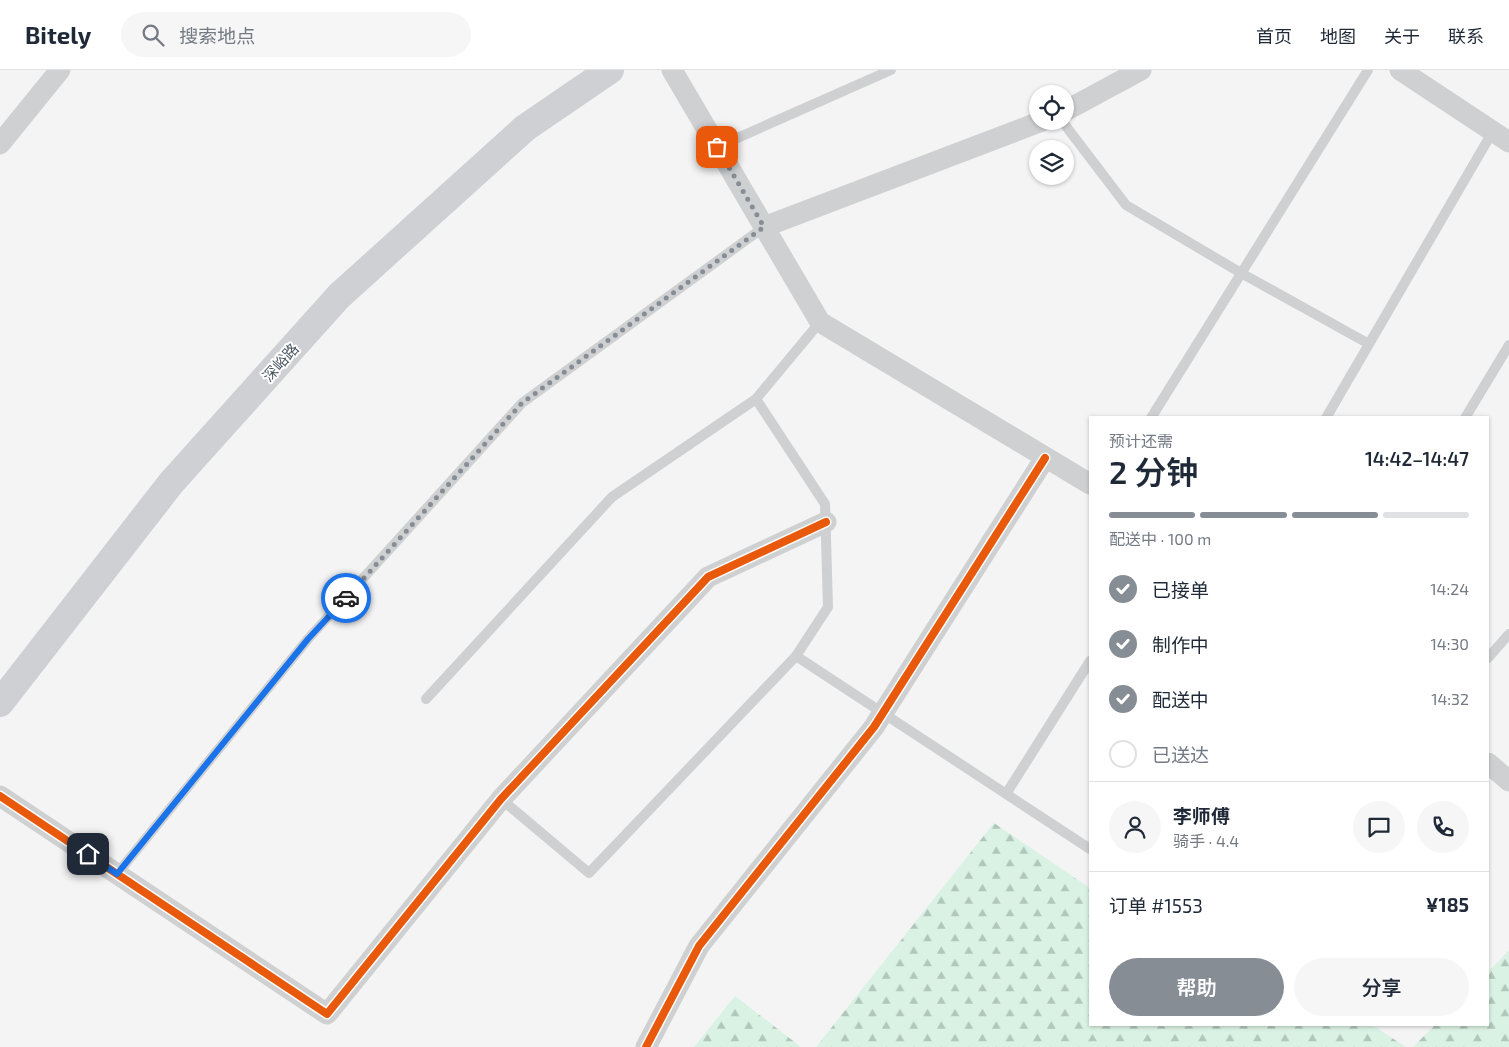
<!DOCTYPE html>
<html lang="zh">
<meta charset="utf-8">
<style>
:root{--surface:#fff;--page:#f6f6f7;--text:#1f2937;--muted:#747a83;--line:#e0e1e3;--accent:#868d94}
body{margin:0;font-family:"Exo 2","Noto Sans SC",sans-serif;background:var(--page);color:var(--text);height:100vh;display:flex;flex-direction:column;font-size:19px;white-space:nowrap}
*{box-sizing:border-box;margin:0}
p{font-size:16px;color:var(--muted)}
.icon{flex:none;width:28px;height:28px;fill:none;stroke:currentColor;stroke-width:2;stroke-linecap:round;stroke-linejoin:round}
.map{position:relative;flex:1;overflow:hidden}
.panel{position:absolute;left:1089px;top:346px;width:400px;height:610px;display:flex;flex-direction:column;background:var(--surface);border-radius:0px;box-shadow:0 1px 4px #0004}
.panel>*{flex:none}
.fabs{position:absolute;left:1029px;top:15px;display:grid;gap:10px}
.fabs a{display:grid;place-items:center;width:45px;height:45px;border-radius:50%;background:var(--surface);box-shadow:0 1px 4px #0004;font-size:25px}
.pin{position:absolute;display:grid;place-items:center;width:42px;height:42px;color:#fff;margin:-21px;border-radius:10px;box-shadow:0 2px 8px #0006}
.courier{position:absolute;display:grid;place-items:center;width:50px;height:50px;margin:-25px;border:4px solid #1a73e8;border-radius:50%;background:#fff;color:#222;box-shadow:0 1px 6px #0007}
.head em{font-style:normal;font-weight:600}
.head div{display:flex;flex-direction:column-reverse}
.head{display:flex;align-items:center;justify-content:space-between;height:85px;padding:0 20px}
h1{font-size:32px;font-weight:600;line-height:38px}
.bar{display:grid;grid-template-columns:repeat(4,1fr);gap:8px 5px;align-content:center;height:60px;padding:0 20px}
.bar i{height:6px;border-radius:4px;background:var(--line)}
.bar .active{background:var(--accent)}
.bar p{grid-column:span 4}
.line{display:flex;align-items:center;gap:12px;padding:0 20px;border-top:1px solid var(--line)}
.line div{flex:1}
.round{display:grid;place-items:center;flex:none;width:52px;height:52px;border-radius:26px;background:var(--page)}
ol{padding:0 20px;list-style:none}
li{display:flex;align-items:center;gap:15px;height:55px}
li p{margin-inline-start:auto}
li .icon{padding:5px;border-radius:50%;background:var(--accent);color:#fff;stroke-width:4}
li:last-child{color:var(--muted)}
li i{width:28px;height:28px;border:2px solid var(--line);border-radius:50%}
.cta{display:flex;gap:10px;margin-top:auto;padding:10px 20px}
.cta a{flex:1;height:58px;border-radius:30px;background:var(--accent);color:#fff;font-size:20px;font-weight:600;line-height:58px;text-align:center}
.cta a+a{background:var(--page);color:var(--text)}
header{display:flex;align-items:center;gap:30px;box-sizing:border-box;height:70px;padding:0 25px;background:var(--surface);border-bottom:1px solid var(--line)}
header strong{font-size:24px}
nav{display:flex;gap:28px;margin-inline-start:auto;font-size:18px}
.search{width:350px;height:45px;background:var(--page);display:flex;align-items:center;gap:12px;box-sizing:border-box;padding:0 18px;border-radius:28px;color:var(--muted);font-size:19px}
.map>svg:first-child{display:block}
</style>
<header>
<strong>Bitely</strong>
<div class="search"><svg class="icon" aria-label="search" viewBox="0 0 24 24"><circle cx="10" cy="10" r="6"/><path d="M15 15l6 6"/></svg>搜索地点</div>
<nav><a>首页</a><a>地图</a><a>关于</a><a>联系</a></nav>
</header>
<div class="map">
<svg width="1509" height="977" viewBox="0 0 1509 977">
<defs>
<pattern id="forest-firs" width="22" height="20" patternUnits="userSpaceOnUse" patternTransform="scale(1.25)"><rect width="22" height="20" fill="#d9f2e3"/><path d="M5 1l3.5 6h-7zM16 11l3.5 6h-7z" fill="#b2c7bb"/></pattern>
</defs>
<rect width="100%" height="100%" fill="#f4f4f4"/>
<path fill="url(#forest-firs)" d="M994,753L1090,818V955H1372L1406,977H816Z
M1509,880V977H1413L1435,955H1488V902Z
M735,926L801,977H694Z"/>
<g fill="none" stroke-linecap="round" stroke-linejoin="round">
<path stroke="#ced0d2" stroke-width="10" d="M1062,51L1126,135L1241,203L1369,274
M717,77L891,0
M756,329L825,434L828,537L796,586
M1151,348L1368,0
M1326,348L1493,61
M1465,348L1509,275
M1488,588L1509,564
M426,629L612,427L756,329L820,252
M1006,724L1090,591
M501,729L589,803L796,586L1090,779
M117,804L308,569L522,333L764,157"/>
<path stroke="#ced0d2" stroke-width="21" d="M672,0L820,252L1090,414
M1400,0L1509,72
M1065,41L1141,0
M0,74L60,0
M764,157L1042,51
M1488,693L1509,711
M0,726L327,944L501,729L708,507L826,452
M646,977L699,876L874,657L1045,388"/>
<path stroke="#ced0d4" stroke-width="28" d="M0,633L171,413L339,226L525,58L610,0"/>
<g stroke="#fff" stroke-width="11">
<path id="cycleway" d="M0,726L327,944L501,729L708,507L826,452
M646,977L699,876L874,657L1045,388"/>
</g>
<use href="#cycleway" stroke="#e8590c" stroke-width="8"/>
</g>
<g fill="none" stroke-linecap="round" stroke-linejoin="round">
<path stroke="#868d94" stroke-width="5" stroke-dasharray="0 9" d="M346,528L522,333L764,157L717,77"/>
<path stroke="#1a73e8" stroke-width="6" d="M88,784L117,804L308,569L346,528"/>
</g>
<g text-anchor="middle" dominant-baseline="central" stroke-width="4" stroke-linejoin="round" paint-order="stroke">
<g font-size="15" fill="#4a5661" stroke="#fff">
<text transform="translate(280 292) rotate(-48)">深峪路</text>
</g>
</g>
</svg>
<div class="fabs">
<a><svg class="icon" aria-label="locate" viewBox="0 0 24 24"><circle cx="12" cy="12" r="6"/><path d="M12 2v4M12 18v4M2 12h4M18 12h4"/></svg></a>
<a><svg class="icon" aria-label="layers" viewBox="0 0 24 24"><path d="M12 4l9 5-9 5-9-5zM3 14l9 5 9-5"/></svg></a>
</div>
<div class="pin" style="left:717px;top:77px;background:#ea580c"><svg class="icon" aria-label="bag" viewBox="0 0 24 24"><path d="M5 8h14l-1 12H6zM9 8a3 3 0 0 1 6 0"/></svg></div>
<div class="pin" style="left:88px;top:784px;background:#1f2937"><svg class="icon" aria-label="home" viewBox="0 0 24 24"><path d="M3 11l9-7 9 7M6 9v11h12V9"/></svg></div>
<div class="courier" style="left:346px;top:528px"><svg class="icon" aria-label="car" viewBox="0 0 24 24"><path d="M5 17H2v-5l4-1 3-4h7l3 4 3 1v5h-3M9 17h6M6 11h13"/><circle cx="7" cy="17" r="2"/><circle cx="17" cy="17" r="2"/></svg></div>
<section class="panel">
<div class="head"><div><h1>2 分钟</h1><p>预计还需</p></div><em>14:42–14:47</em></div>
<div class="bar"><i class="active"></i><i class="active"></i><i class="active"></i><i></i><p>配送中 · 100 m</p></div>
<ol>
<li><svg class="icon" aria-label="check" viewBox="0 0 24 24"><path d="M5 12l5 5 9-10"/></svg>已接单<p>14:24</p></li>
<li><svg class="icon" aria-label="check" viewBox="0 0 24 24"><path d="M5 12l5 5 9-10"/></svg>制作中<p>14:30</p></li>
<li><svg class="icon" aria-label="check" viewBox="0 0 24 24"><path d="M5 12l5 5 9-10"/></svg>配送中<p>14:32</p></li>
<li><i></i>已送达</li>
</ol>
<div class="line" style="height:90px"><a class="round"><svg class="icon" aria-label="person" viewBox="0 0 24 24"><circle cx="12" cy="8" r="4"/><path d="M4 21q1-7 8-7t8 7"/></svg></a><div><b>李师傅</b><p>骑手 · 4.4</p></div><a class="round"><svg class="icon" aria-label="chat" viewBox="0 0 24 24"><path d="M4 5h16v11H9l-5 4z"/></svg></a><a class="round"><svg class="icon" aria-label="phone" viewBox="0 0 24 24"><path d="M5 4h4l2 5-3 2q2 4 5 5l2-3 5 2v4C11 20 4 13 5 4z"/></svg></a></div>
<div class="line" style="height:65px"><div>订单 #1553</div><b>¥185</b></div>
<div class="cta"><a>帮助</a><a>分享</a></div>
</section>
</div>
